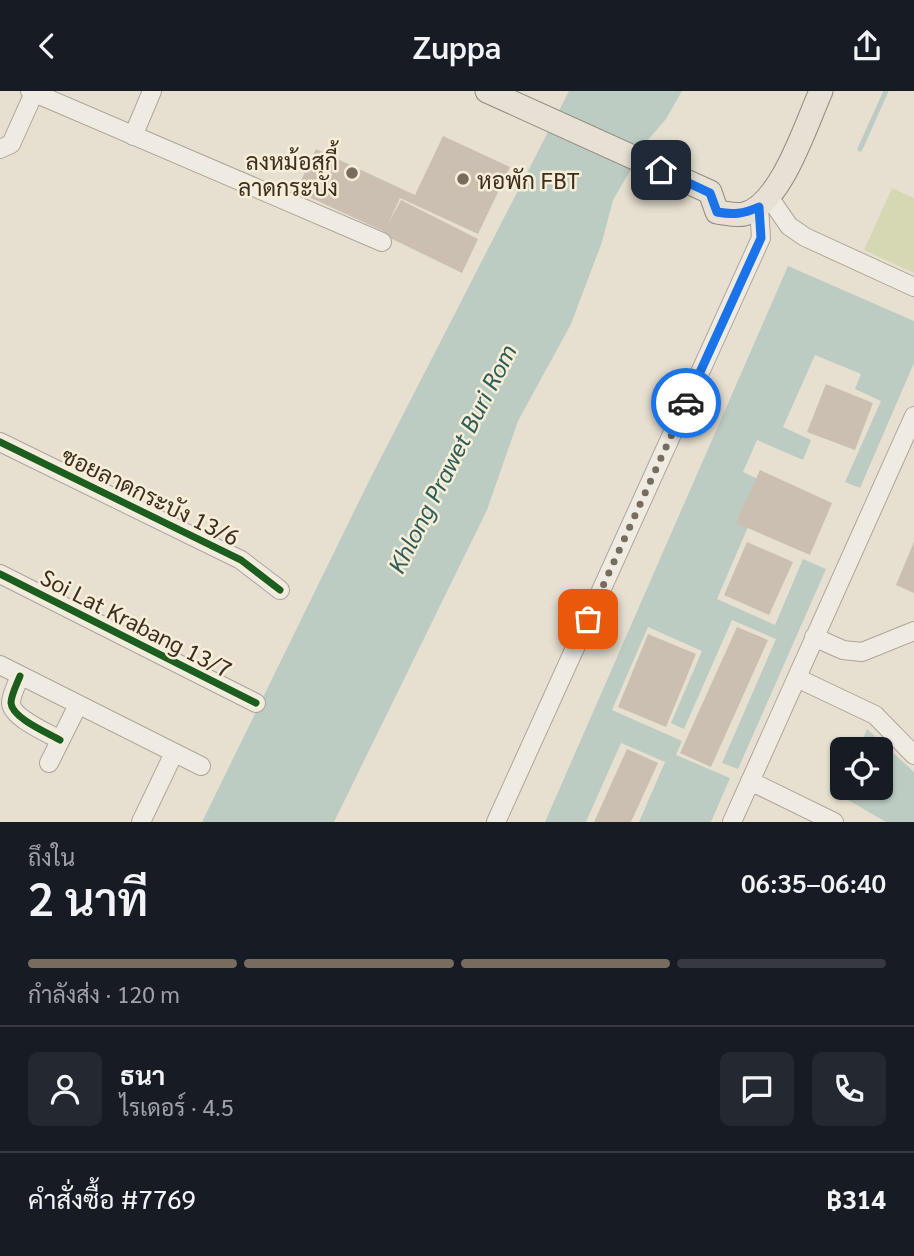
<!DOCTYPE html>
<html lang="th">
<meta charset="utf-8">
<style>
:root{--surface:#171b24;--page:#242831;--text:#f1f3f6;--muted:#9ea1a6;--line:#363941;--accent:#786c5e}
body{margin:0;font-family:Georgia,Sarabun,serif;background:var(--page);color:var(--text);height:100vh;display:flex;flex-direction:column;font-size:26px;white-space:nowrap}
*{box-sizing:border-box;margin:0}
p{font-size:23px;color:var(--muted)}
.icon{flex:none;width:38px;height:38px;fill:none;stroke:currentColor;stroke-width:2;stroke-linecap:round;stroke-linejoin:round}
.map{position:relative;height:731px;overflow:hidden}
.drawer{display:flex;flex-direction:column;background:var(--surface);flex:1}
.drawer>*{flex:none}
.fabs{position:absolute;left:830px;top:646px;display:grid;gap:14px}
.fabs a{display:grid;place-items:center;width:63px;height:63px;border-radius:10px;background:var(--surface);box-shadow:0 2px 5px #0004;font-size:35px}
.pin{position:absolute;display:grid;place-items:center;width:60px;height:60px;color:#fff;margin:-30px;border-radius:14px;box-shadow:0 4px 10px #0006}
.courier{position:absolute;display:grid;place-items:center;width:70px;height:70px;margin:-35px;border:5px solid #1a73e8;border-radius:50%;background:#fff;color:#222;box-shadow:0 2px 9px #0007}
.overview em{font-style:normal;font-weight:600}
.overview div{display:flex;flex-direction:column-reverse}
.overview{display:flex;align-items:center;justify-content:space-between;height:119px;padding:0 28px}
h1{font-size:46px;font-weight:600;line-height:52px}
.bar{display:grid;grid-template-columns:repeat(4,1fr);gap:10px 7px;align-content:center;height:84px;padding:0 28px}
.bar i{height:9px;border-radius:5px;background:var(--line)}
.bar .active{background:var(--accent)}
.bar p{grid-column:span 4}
.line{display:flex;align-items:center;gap:18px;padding:0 28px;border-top:2px solid var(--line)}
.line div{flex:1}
.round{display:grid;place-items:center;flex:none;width:74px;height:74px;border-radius:10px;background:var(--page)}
header{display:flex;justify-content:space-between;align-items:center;height:91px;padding:0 28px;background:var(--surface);font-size:32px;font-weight:600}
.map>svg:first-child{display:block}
</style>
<header><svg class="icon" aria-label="back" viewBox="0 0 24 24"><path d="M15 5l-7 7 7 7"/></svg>Zuppa<svg class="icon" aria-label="share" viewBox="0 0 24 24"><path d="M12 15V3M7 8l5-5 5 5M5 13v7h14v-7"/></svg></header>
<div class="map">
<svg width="914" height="731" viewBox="0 0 914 731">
<rect width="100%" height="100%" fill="#e7e0d1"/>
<path fill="#d6d7b3" d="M892,97L914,107V182L864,159Z"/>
<path fill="#bcccc2" d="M569,0H682L666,28L648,49L613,109L602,151L571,233L518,330L487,419L334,731H202L368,392Z
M788,175L914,230V272L860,397L845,391L881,310L855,298L861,283L815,264L783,336L811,349L803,369L757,349L743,381L767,392L717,508L775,534L803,468L826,478L738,678L722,672L776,548L732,529L684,638L671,632L702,560L648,536L612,619L682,650L676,664L730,687L711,731H639L665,671L621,652L586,731H545Z
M867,638L914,681V731H886L841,705L844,697L880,696V658H859Z"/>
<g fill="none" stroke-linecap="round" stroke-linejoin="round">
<path stroke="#bcccc2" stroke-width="5" d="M860,58L886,0"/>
</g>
<path fill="#cbbfb2" d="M443,45L510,76L478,143L400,107L388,133L401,109L478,148L462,182L384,144L385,141L296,100L316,58L415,104Z
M826,293L873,312L855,359L807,341Z
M760,379L832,412L810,464L736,432Z
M747,451L793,471L769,524L724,504Z
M914,451V502L896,494Z
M737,536L768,549L711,676L680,662Z
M648,543L696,563L666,636L618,616Z
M627,658L658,672L631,731H594Z"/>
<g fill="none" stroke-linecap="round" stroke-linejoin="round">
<g stroke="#ada599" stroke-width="20">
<path id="minor" d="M30,0L382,151
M133,45L152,0
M0,58L11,53L34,2
M769,106L789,135L805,146L914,196
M0,351L241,469L280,499
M0,483L256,612
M814,546L843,559L862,561L914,540
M0,574L201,675
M20,585C17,593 11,604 11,612C12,627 48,642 60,649
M797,587L875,624L914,664
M49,672L78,614
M750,690L834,731
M141,731L174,662
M496,731L761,147L759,116
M732,731L914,325"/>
</g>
<g stroke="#928b80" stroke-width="25">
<path id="major" d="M487,0L710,101L717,121C726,122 735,125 744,123C781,114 806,33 821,0"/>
</g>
<use href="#minor" stroke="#efebe3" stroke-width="18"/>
<use href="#major" stroke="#e6e1d4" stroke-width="23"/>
<g stroke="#f7eed8" stroke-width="11">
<path id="cycleway" d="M0,351L241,469L280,499
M0,483L256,612
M20,585C17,593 11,604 11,612C12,627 48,642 60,649"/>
</g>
<use href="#cycleway" stroke="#1b5e20" stroke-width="7"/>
</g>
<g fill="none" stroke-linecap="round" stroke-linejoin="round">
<path stroke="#786c5e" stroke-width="7" stroke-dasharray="0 12.6" d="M588,528L686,312"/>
<path stroke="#1a73e8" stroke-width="9" d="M661,79L710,102L717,121C733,124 743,123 759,116L761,147L686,312"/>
</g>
<g fill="#786c5e" stroke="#f7eed8" stroke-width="2.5">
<circle cx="352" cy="82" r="7"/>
<circle cx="463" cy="88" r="7"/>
</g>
<g text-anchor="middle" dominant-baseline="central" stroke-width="5" stroke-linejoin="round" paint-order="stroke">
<g font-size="23" fill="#3d2e20" stroke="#f7eed8" text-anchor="end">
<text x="338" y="69">ลงหม้อสุกี้<tspan x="338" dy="26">ลาดกระบัง</tspan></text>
<text x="477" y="88" text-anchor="start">หอพัก FBT</text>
</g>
<g font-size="23" fill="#3d2e20" stroke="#f7eed8">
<text transform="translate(151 404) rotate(26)">ซอยลาดกระบัง 13/6</text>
<text transform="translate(137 531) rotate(27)">Soi Lat Krabang 13/7</text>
</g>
<g font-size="24" font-style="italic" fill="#2f5d5a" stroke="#f7eed8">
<text transform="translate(451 367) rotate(-63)">Khlong Prawet Buri Rom</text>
</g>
</g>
</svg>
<div class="fabs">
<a><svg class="icon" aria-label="locate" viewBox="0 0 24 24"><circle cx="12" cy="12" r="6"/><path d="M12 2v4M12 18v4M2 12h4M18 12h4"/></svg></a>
</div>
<div class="pin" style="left:588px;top:528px;background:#ea580c"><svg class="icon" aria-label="bag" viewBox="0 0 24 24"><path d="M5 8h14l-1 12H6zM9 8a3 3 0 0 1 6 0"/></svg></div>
<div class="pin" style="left:661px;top:79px;background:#1f2937"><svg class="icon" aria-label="home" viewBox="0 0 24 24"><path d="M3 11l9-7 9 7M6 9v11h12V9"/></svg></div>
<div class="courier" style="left:686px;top:312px"><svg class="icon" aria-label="car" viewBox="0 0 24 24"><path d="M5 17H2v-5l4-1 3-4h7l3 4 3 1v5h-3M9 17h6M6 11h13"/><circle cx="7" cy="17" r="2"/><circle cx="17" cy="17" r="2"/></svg></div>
</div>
<section class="drawer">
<div class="overview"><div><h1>2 นาที</h1><p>ถึงใน</p></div><em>06:35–06:40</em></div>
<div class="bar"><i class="active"></i><i class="active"></i><i class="active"></i><i></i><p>กำลังส่ง · 120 m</p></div>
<div class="line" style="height:126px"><a class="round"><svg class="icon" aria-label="person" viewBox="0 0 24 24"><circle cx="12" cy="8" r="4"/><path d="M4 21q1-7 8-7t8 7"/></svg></a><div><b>ธนา</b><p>ไรเดอร์ · 4.5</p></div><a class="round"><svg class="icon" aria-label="chat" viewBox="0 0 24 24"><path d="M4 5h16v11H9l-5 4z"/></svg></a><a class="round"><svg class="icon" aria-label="phone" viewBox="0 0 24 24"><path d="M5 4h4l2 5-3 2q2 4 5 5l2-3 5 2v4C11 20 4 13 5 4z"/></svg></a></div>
<div class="line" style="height:91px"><div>คำสั่งซื้อ #7769</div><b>฿314</b></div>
</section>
